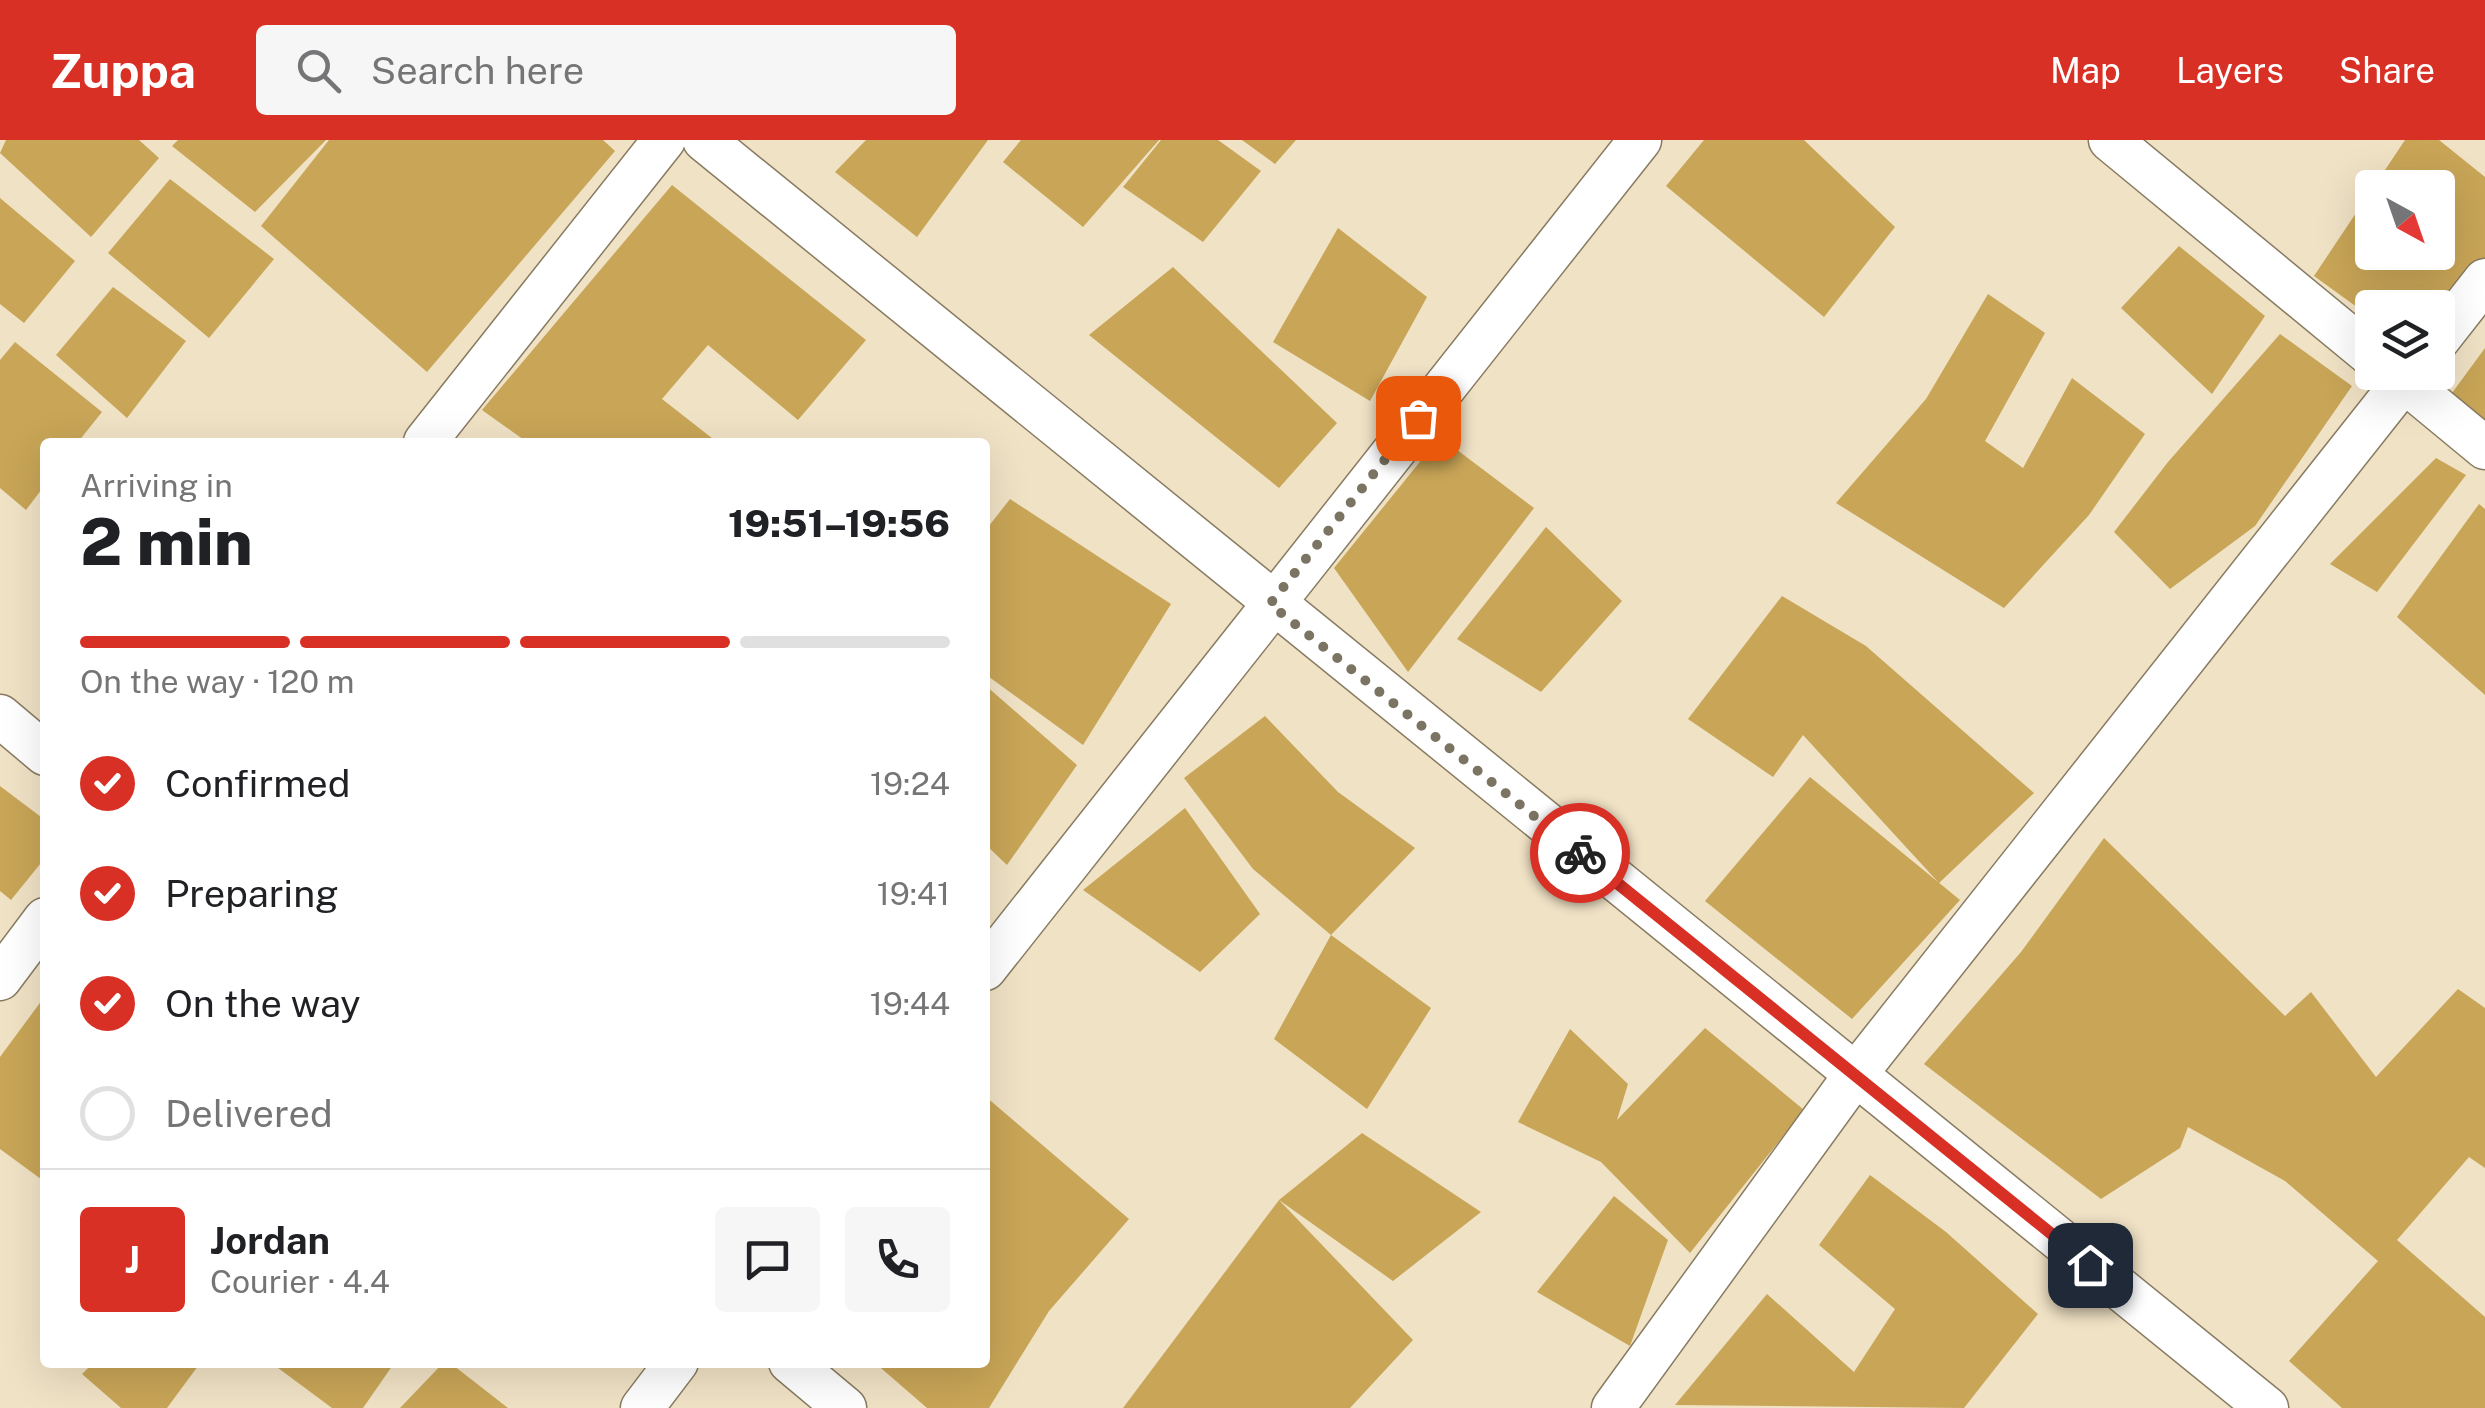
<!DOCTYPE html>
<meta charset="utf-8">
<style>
:root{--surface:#fff;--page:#f6f6f6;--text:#202124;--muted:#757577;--line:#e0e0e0;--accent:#d93025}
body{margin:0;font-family:"Public Sans",sans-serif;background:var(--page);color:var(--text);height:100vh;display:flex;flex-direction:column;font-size:38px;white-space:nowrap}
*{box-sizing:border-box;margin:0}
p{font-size:32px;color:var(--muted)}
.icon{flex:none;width:55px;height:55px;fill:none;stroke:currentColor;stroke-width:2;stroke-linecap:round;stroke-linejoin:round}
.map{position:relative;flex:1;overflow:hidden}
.panel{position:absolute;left:40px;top:298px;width:950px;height:930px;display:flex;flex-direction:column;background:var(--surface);border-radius:10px;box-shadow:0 10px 40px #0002}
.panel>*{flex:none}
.needle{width:65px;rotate:140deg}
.tools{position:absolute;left:2355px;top:30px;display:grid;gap:20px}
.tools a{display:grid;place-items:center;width:100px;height:100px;border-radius:10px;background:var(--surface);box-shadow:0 10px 40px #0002;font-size:50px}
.pin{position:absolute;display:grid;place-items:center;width:85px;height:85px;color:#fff;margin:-42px;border-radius:20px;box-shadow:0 5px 15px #0006}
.courier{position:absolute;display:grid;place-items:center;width:100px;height:100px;margin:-50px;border:8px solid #d93025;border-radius:50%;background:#fff;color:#222;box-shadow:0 2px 12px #0007}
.summary em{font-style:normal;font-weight:800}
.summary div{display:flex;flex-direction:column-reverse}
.summary{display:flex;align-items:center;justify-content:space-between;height:170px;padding:0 40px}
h1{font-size:65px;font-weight:800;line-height:75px}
.bar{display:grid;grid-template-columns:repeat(4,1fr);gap:15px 10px;align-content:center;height:120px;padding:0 40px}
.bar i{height:12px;border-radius:8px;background:var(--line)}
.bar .active{background:var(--accent)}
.bar p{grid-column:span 4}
.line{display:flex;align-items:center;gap:25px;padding:0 40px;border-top:2px solid var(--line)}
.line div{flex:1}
.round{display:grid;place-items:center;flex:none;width:105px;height:105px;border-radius:10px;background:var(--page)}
ol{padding:0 40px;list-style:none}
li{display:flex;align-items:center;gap:30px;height:110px}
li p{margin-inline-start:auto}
li .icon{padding:10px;border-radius:50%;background:var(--accent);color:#fff;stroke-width:4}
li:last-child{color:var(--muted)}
li i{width:55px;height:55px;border:5px solid var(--line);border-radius:50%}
header{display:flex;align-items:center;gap:60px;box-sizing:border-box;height:140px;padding:0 50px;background:var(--accent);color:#fff}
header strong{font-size:48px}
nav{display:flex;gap:55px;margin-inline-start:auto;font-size:35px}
.search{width:700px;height:90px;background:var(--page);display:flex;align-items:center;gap:25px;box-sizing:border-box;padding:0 35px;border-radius:10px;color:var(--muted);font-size:38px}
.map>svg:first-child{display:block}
</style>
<header>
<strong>Zuppa</strong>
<div class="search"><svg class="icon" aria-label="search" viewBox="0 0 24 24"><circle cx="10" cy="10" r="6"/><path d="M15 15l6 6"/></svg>Search here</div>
<nav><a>Map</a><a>Layers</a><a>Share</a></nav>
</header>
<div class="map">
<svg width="2485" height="1268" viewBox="0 0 2485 1268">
<rect width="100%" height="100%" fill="#f0e2c5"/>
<path fill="#c8a557" d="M6,0H139L159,18L91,97L0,13Z
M178,0H326L255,72L172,6Z
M329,0H603L615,11L427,232L261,86Z
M866,0H988L917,97L835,32Z
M1021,0H1159L1083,87L1003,22Z
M1161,0H1218L1261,31L1203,102L1123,47Z
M1242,0H1296L1275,24Z
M1704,0H1804L1895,87L1824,177L1666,46Z
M2405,0H2439L2485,37V119L2440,168H2372V178L2314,136L2372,49V112H2438V48H2373Z
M170,39L274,119L209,198L108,113Z
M672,45L866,200L798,280L708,205L662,259L717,302H527L482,270Z
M0,58L75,121L24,183L0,164Z
M1338,88L1427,157L1370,261L1273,202Z
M2179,106L2265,176L2212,254L2121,168Z
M1173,127L1337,283L1279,348L1089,195Z
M113,147L186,201L127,278L56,215Z
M1988,154L2045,193L1985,301L2023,328L2072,238L2145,294L2089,375L2004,468L1836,363L1926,259Z
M2280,194L2352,246L2255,386L2170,449L2114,392L2168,322Z
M15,202L102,272L78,302H45V345L26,370L0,348V220Z
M2485,208V295L2441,268Z
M1440,297L1534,368L1408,532L1334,428Z
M2436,318L2466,335L2377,452L2330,424Z
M1010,359L1171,464L1083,605L985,534V391Z
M2479,364L2485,369V555L2397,477Z
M1546,387L1622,461L1541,552L1457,499Z
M1782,456L1866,506L2034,653L1939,743L1803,595L1773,637L1688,579Z
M985,545L1077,625L1007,725L985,704Z
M1265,576L1338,652L1415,708L1331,795L1431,868L1367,969L1274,899L1331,795L1253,729L1184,638Z
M1810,637L1960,760L1852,879L1705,761Z
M0,646L45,680V718L11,760L0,751Z
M1185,668L1260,774L1200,832L1083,750Z
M2104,698L2285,876L2311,852L2376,937L2458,849L2485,868V1028L2469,1017L2397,1100L2485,1177V1268H2342L2289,1221L2378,1121L2285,1041L2188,987L2180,1008L2101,1059L1924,924L2021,812Z
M45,856V1042L0,1009V917Z
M1705,888L1804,970L1690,1113L1601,1022L1518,982L1570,889L1628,944L1617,980Z
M985,956L1129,1079L1049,1171L989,1268H927L874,1222H985Z
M1362,993L1481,1072L1393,1141L1279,1060Z
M1870,1035L1946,1092L2038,1174L1964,1268L1675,1265L1767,1154L1854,1232L1895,1169L1819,1105Z
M1614,1056L1668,1100L1630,1206L1537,1152Z
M1279,1060L1413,1200L1350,1268H1123Z
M94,1222H201L167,1268H121L82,1234Z
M270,1222H395L363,1268H332Z
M444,1222H449L508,1268H400Z"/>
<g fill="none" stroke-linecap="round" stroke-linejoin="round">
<g stroke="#887b61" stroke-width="45">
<path id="minor" d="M704,0L2267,1268
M2110,0L2372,216
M2438,200L2485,140
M2393,232L2485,308
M425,302L664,0
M0,576L45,614
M985,829L1640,0
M0,839L45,779
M790,1222L845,1268
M642,1268L677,1222
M1613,1268L1855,935L2411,232"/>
</g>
<use href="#minor" stroke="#fff" stroke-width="42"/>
</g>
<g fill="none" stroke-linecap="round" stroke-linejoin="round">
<path stroke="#7c7462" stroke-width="10" stroke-dasharray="0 18" d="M1418,278L1270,464L1580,713"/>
<path stroke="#d93025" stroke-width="12" d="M1580,713L2090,1125"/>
</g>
</svg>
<div class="tools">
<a><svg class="needle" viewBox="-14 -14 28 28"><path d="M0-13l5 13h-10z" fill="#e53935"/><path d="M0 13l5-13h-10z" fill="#757577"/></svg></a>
<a><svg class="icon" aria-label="layers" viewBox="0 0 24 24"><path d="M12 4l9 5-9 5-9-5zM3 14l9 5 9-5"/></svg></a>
</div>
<div class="pin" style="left:1418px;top:278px;background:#ea580c"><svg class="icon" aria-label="bag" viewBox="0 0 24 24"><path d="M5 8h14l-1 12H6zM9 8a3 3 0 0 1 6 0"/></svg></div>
<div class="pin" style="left:2090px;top:1125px;background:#1f2937"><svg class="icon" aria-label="home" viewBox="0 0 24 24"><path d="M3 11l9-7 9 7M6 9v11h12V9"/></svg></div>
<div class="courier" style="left:1580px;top:713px"><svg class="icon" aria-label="bike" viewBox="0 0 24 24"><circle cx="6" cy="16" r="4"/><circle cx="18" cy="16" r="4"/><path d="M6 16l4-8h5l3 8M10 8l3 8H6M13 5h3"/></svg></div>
<section class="panel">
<div class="summary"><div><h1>2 min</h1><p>Arriving in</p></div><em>19:51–19:56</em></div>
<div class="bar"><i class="active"></i><i class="active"></i><i class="active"></i><i></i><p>On the way · 120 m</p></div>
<ol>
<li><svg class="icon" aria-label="check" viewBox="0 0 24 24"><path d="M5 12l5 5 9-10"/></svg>Confirmed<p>19:24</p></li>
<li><svg class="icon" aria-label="check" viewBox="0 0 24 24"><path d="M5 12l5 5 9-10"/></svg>Preparing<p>19:41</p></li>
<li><svg class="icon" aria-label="check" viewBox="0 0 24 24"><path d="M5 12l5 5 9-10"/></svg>On the way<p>19:44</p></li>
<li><i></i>Delivered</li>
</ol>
<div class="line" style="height:180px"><b class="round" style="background:var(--accent);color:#fff">J</b><div><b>Jordan</b><p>Courier · 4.4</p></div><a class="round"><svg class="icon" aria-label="chat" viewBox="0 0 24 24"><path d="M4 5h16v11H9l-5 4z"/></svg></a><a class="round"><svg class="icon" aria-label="phone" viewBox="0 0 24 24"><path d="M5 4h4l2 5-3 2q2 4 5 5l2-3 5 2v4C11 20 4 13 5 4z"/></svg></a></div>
</section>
</div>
